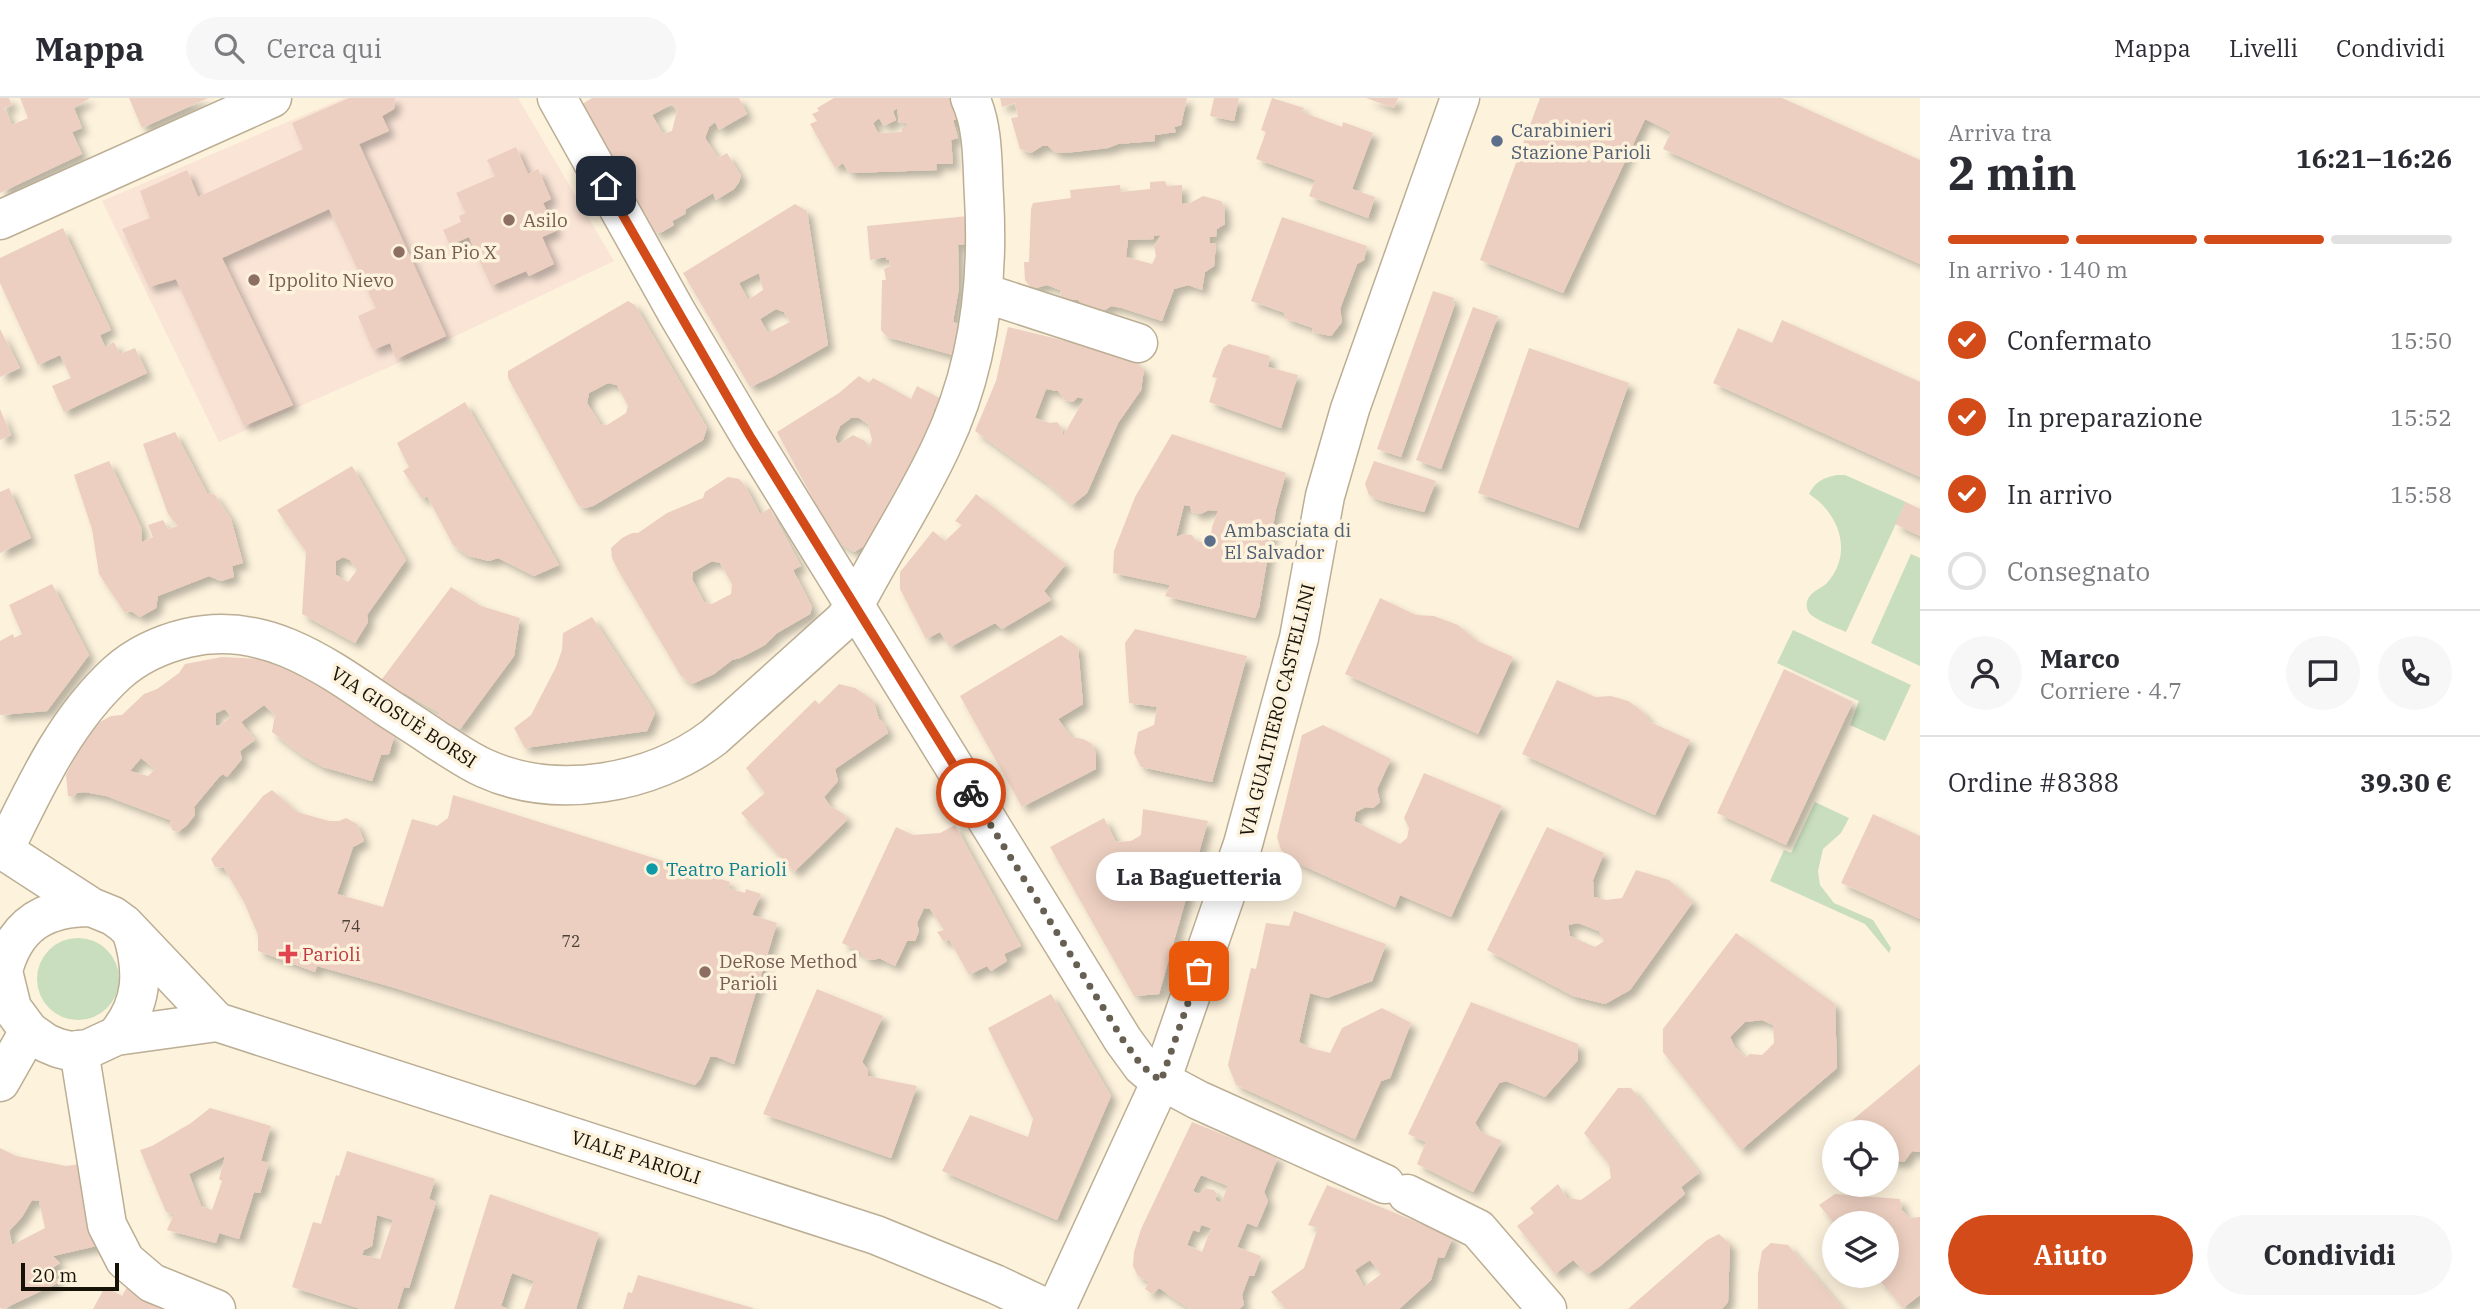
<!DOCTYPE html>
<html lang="it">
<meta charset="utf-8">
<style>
:root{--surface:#fff;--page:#f7f7f7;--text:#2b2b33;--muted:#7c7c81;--line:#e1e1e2;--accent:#d24b19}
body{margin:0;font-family:"IBM Plex Serif",serif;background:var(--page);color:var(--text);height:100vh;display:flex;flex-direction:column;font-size:26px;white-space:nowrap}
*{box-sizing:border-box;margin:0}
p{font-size:23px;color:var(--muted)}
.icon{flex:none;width:38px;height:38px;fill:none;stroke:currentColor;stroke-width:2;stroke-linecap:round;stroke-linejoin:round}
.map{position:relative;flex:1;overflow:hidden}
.drawer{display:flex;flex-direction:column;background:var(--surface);width:560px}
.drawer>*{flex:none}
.fabs{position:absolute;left:1822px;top:1022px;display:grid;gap:14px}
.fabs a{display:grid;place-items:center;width:77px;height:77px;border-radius:50%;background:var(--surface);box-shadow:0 4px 18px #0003;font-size:35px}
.scale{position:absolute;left:21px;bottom:18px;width:98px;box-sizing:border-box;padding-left:7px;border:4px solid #161208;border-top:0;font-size:19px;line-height:24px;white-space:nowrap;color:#161208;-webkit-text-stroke:5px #fdf2dc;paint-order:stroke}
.pin{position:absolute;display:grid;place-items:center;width:60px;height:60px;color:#fff;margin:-30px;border-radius:14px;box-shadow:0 4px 10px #0006}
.courier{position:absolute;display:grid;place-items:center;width:70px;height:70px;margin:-35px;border:5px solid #d24b19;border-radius:50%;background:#fff;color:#222;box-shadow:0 2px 9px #0007}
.bubble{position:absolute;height:49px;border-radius:24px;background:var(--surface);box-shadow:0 4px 18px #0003;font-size:23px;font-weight:700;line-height:49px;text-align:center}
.headline em{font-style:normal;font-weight:700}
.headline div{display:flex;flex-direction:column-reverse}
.headline{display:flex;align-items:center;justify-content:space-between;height:119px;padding:0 28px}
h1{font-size:46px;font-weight:700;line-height:52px}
.bar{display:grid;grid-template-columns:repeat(4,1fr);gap:10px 7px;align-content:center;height:84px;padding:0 28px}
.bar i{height:9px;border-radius:5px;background:var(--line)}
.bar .on{background:var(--accent)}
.bar p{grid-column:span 4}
.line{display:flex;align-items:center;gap:18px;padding:0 28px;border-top:2px solid var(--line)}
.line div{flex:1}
.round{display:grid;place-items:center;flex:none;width:74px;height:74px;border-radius:37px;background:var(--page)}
ol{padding:0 28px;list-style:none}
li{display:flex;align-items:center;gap:21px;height:77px}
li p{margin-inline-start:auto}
li .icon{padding:7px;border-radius:50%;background:var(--accent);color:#fff;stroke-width:4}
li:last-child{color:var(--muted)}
li i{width:38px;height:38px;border:4px solid var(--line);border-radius:50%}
.cta{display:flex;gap:14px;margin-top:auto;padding:14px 28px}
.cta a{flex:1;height:80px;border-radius:42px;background:var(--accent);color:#fff;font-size:28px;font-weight:700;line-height:80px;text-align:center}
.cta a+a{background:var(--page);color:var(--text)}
header{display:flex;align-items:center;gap:42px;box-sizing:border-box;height:98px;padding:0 35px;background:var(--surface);border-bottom:2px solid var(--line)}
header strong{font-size:33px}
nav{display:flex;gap:38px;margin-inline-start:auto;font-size:24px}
.search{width:490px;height:63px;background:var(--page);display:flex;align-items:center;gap:18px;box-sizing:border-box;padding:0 24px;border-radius:38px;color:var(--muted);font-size:26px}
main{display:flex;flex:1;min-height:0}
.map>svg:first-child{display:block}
</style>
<header>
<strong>Mappa</strong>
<div class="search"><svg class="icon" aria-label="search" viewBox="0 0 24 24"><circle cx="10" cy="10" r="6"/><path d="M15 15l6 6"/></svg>Cerca qui</div>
<nav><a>Mappa</a><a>Livelli</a><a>Condividi</a></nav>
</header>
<main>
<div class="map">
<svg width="1920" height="1211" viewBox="0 0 1920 1211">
<defs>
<filter id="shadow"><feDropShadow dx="6" dy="6" stdDeviation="3.5" flood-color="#0004"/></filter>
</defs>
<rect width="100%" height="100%" fill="#fdf2dc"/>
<path fill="#fae4d6" d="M344,0H518L614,163L405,262L219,344L102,103Z"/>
<path fill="#c9debe" d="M1837,377H1845L1906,404L1846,534C1838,530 1811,521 1808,513C1806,509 1806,502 1810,498C1814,492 1822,490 1827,485C1854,455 1839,415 1809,396C1815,384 1824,379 1837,377Z
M1911,456L1920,460V568L1871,545Z
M1793,532L1911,587L1885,643L1850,627L1859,603L1777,565Z
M1815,704L1849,720L1841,735L1823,751L1818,773L1820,787L1834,805L1873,822L1891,850L1889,855L1865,826L1770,783L1784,752L1791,755Z
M37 881a41 41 0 1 1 82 0a41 41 0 1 1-82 0Z"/>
<path fill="#eccfc0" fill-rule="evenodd" filter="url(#shadow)" d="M0,0H9L12,7L4,10L12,27L28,20L20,0H90L74,10L82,30L72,34L82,56L0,95Z
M129,0H208L142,30Z
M349,0H395L394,11L382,18L389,33L359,46L446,238L396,261L390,245L373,252L358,218L376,210L329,111L222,160L293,307L244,328L176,181L149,189L122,131L150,120L140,93L187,72L198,99L303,51L292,25Z
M592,0H739L747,16L719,32L715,24L709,29L705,40L718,60L727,55L741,78L739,84L734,91L716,102L713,95L686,111L685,116L672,123L674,127L662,134L655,135L579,8ZM672,6L677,13L672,33L663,36L652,17Z
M834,0H952L959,21L953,22L958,40L951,42L953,66H936L937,72L849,75L843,65L835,70L810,26L817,23L812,16L819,13L817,10ZM897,10L899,25H906V30H902V34L878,35L873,25L879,20L884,28L896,22L893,13Z
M1000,0H1187L1181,27L1174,29L1176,34L1155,37V43L1118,46L1108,50L1074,54L1056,55L1048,48H1042L1031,55L1020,51L1011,20L1018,19L1015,5L1002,9Z
M1214,0H1239L1234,23L1210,18Z
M1272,0L1304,10L1302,14L1342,29L1343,24L1373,35L1352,91L1375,99L1368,120L1309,98L1315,82L1256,61L1266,34L1261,32Z
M1366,0H1398L1394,10Z
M1540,0H1782L1920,62V166L1663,51L1671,34L1645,21L1563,195L1480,162Z
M516,49L528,76L538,71L551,101L543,105L556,133L542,139L554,166L529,178L526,173L491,188L469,139L450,147L443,132L461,124L459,118L466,115L456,95L495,78L487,62Z
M1165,83L1167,88L1182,87V106L1190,105L1203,98L1221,103L1224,109L1225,126L1217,131L1216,139H1209L1210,145L1216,146L1214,168L1205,174L1202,192L1188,187L1174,191L1162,223L1122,210L1111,208L1105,212L1087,209L1078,202H1062L1060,192L1047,187L1032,191L1025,182L1024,164H1029L1031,111L1033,105L1071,100L1070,92L1120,87L1121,94L1150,91V84ZM1161,137L1154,148L1156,158L1152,166L1126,159L1128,142L1154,141V138Z
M795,106L807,113L828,247L772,279L750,289L683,175ZM759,175L763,192L748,202L739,185ZM776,211L784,214L790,224L768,235L760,221Z
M968,118L966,146L958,147L959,190L953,224L958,226L953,257L887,239L881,232L882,182H886L884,171L890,168L889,162H886V159L870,162L867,128Z
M1282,119L1367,148L1364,162L1357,166L1340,211L1342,224L1331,238L1312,234L1313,230L1284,220L1285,215L1251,203Z
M63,130L111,232L100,237L105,249L114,244L120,256L135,250L147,275L64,314L52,288L71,280L60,257L38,267L0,185V160Z
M1433,193L1454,200L1452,205L1455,206L1401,359L1377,351Z
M628,203L635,207L707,330L703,342L593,408L585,410L578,407L508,280V273ZM608,285L617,287L628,308L626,315L607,327L600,326L587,305L589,295Z
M1473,209L1498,218L1441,371L1416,362Z
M1782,222L1920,284V379L1713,285L1738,230L1772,245Z
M1008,229L1128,258L1144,271L1141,292L1118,325L1087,395L1072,407L1046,384L975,333L996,283ZM1046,291L1058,293L1065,302L1073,304L1078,299L1084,301L1063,338L1062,330L1057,324L1050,325L1035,320Z
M0,231L20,270L0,279Z
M1229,246L1270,258L1268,269L1298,277L1281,330L1209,304L1217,280L1212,279L1223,250Z
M1529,250L1629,285L1578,430L1478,395Z
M859,278L869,285L873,280L911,301L917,288L941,301L933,313L937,316L866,447L854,454L835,442L777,334L839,295ZM851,320H859L868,326L872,342L869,350L865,343L853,337L838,346L835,340L840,328Z
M465,304L559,467L534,478L498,460L489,463L469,458L453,447L427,398L422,401L403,373L409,369L397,345Z
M0,311L11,337L0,342Z
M175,334L207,395L214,396L231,421L243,465L232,468L234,479L221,483L209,478L158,498L156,510L140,519L131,513L125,515L99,476L92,431L74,377L109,363L141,429L142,444L153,439L148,427L163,422L168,431L178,428L168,416L143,346Z
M1172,336L1286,375L1276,411L1259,510L1255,520L1165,498L1170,487L1113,475L1114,453L1135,399ZM1184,407L1190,408L1192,414L1200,416L1209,412L1218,413L1212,429L1210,445L1196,443L1192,437L1184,436L1176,439Z
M1374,363L1436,383L1424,414L1382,403L1369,397L1365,386Z
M352,368L406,462L367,517L368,524L355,545L302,516L306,454L277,412ZM343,459L350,462L357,472L348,484L336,477V463Z
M728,379L739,381L746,389L760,416L770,410L801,468L793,472L812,509L810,516L777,535L765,547L740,560L732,562L714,576L692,586L681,578L618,472L612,460L611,450L622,440L632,435H638L667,415L703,400L705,394ZM712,463L720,465L732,486L731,496L712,506L704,504L692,481L693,474Z
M9,390L31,440L0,455V394Z
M976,396L1066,466L1044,493L1051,502L1002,531L995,525L950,549L940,534L926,541L900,491V474L933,433L945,443L962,427L955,423Z
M1906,404L1920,411V438L1895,426Z
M52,486L89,557L47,613L0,617V543L13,536L14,540L22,536L9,507Z
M451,489L481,508L520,520L514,558L460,631L437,618L440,615L404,595L401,597L379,585Z
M1380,500L1416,517L1434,518L1458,527L1477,543L1513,559L1478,636L1345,576Z
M592,519L655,615L647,633L525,650L514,630L531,617L556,569L562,552L563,535Z
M1135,531L1247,558L1212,684L1141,669L1134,655L1138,634L1154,627L1157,609L1129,605L1125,545Z
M1061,537L1078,549L1083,606L1058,621L1071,639L1083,641L1092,646L1096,656V671L1022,709L960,598Z
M222,559L261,561L301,577L366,616L390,635L394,639L389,656L381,657L372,683L323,669L302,657L272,634L275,617L264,607L241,624L255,642L240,653L242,661L227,679L223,676L219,679L194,709L195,717L187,727L178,734L172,732L170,722L106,698L85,694L77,695L73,699L68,698L66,677L84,642L100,624L111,618L122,617L144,596L157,591L179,575L185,566ZM225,611L231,619L219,628L216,627V615ZM141,660L155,671L148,678L130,673Z
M1784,571L1853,604L1786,747L1717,715Z
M1557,582L1595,599L1611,598L1628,603L1642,613L1650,624L1690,642L1655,717L1522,656Z
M839,586L855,590L873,602L879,621L884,625L888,635L835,671L838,683L824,699L830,708L844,716L847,722L794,774L741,715L765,695L746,670L815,602L819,606Z
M1323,627L1391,661L1377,691L1380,704L1373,710L1366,709L1356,714L1354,723L1400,746L1407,740L1409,730L1404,720L1424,675L1502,708L1451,819L1400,797L1395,809L1299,766L1281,752L1277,739L1302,637Z
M272,692L297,714L329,723H339L346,720L357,726L364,743L353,749L337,796L383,809L412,721L437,728L448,720L453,697L730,784L728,790L745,795L746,791L761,796L752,817L777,825L734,966L717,959H710L701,980L695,987L392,889L317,868L315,874L258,853V837L244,804L224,770L215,769L211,761L263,698Z
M1143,711L1208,723L1159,896L1134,898L1050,749L1104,720L1116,744L1131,743L1141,737ZM1135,781L1140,790L1138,798L1125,799L1120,789L1123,782Z
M1873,716L1920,738V821L1841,785Z
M955,727L1021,848L1004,856L1007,863L991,873L987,868L969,877L949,841L944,844L937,834L944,832L930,811L924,810L917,825L919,833L915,843H907L895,868L879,860L874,862L866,861L860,854L842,845L896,729L913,737L940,735Z
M1547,729L1604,755L1593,782L1594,799L1606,802L1622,800L1636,772L1669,782L1693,804L1630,892L1605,906L1573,898L1487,852ZM1578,825L1599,833L1604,843L1595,849L1570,838L1568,827Z
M1294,813L1386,846L1372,883L1327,900L1310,895L1299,944L1310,950L1330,955L1342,930L1382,910L1411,925L1390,980L1381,983L1355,1041L1236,987L1228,967L1251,870L1256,871L1266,825L1289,828Z
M1736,835L1835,906L1837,970L1741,1052L1663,954V931ZM1762,922L1773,927L1774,945L1762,957L1750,956L1745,959L1735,949L1730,939L1745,924Z
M817,891L883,918L862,964L868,972V978L917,988L891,1060L763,1016Z
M1051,896L1111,998L1057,1122L942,1073L970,1017L1028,1039L1033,1021L988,930Z
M1471,904L1578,946V962L1545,999L1506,983L1499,985L1475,1025L1481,1034L1502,1043L1473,1094L1417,1066L1426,1044L1408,1036Z
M1920,966V1054L1912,1053L1904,1064L1886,1062V1034H1838Z
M1618,990H1631L1699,1075L1681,1089L1685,1096L1599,1169L1588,1176L1573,1162L1555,1176L1517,1128L1534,1115L1530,1110L1558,1086L1567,1100L1581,1102L1611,1080L1609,1066L1584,1035Z
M210,1010L271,1028L261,1063L269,1065L260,1095L254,1094L239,1141L219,1135L216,1145L167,1132L174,1116L166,1114L140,1052L152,1048L191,1025ZM225,1058L219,1081L222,1083L212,1112L201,1108L189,1076Z
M1192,1024L1278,1059L1264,1094L1268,1103L1257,1129L1247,1125L1237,1149L1261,1158L1254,1178H1249L1242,1197L1244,1207L1239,1211H1190L1159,1190L1152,1196L1145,1191L1149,1184L1138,1178L1133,1168L1134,1154L1141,1131ZM1201,1077L1228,1088L1221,1105L1215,1102L1217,1096L1214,1092L1205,1090L1199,1096L1193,1093ZM1201,1127L1211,1130L1202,1154L1187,1147L1193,1132L1199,1134Z
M1834,1038V1057L1824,1046Z
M0,1050L16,1058L66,1068L89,1065L105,1146L53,1158L60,1165L54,1169L53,1175L58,1185L3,1211L0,1210ZM32,1102L39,1103L45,1130L12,1147L9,1133L22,1119Z
M347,1053L435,1081L429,1101L436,1104L409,1190L404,1189L397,1211H361L292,1189L313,1124L321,1126L336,1077L339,1078ZM377,1117L393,1122L380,1161L362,1157L364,1152L372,1148Z
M1327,1087L1453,1139L1444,1160L1438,1159L1431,1182L1399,1211H1286L1271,1194L1304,1170L1318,1130L1308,1127ZM1370,1162L1381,1176L1364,1189L1355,1172Z
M490,1096L599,1135L576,1211H524L534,1183L512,1175L501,1208L508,1211H454Z
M1835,1096L1900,1101L1902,1112L1909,1120L1920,1119V1197L1903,1210L1876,1178H1886V1125H1834L1819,1107Z
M1719,1136L1730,1146L1728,1204L1722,1211H1628L1707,1142Z
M1771,1145L1788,1147L1843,1211H1758V1175L1762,1153Z
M638,1177L753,1210V1211H623L628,1194L632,1195Z
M131,1182L184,1211H93L105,1189L122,1198Z"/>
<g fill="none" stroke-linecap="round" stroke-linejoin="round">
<g stroke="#bbae94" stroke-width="41">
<path id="minor" d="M557,0L677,215L750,338L1123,942L1142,968L1155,979L1198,1002L1385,1086
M0,122L272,0
M984,195L1138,245
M4,752C35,689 64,624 117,575C136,558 162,546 187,540C264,522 325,567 385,608C403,620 421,631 438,643C453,652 468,663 484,670C556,703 652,686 714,639L844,522L854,508C882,454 916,403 941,349C979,270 989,186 984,99C982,66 984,30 970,0
M79,952L107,1127L125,1162L152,1185L216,1211
M0,984L29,933
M1407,1096L1478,1131L1547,1211
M1056,1211L1161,983L1243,746L1299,540L1325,398L1350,311L1460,0"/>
</g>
<g stroke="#bbae94" stroke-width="41">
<path id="major" d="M0,750L91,809L113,818L124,826L217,924
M0,861L12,910L29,933L46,945L58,950L70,953L88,951L116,938L217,924L876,1137L995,1186L1048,1211
M3,873C15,827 44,809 91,809
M116,938C143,906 144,874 132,835"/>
</g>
<use href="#minor" stroke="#fff" stroke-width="38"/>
<use href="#major" stroke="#fff" stroke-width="38"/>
</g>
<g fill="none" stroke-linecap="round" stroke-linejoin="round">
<path stroke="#676052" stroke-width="7" stroke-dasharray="0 12.6" d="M971,695L1123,942L1142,968L1161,983L1199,873"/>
<path stroke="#d24b19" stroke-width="9" d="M606,88L750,338L971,695"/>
</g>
<g fill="#5c6f8a" stroke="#fdf2dc" stroke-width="2.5">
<circle cx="1497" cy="43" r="7"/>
<circle cx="1210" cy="443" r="7"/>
</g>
<g fill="#8d6e63" stroke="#fdf2dc" stroke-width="2.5">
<circle cx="509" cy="122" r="7"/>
<circle cx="399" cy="154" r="7"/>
<circle cx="254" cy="182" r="7"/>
<circle cx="705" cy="874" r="7"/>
</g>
<circle fill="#0f9aa8" stroke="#fdf2dc" stroke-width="2.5" cx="652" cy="771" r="7"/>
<path fill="#e0444e" stroke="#fdf2dc" stroke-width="2.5" d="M284.5 845.5h7v7h7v7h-7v7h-7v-7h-7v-7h7z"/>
<g text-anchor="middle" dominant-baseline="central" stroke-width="7" stroke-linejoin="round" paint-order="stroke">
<g font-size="16" fill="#4c4136">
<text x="351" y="828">74</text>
<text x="571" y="843">72</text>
</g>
<g font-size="19" fill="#4e5e75" stroke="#fdf2dc" text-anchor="start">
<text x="1511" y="32">Carabinieri<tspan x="1511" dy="22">Stazione Parioli</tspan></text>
<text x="1224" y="432">Ambasciata di<tspan x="1224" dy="22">El Salvador</tspan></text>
</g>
<g font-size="19" fill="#785e54" stroke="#fdf2dc" text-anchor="start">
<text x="523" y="122">Asilo</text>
<text x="413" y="154">San Pio X</text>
<text x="268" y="182">Ippolito Nievo</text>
<text x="719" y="863">DeRose Method<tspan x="719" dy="22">Parioli</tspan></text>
</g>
<g font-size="19" fill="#161208" stroke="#fdf2dc">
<text transform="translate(1277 612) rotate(-76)">VIA GUALTIERO CASTELLINI</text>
<text transform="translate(404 619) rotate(33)">VIA GIOSUÈ BORSI</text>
<text transform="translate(636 1059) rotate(18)">VIALE PARIOLI</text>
</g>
<g font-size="19" fill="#0d838f" stroke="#fdf2dc" text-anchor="start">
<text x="666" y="771">Teatro Parioli</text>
</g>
<g font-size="19" fill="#be3a42" stroke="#fdf2dc" text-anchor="start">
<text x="302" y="856">Parioli</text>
</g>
</g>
</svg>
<div class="fabs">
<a><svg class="icon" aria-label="locate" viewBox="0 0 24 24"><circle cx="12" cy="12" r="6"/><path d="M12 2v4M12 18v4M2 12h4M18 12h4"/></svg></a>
<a><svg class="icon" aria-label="layers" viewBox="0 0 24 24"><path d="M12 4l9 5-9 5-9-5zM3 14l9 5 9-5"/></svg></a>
</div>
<div class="scale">20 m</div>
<div class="pin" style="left:1199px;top:873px;background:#ea580c"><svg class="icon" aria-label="bag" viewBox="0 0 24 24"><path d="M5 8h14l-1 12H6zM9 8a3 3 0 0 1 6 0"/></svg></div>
<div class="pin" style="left:606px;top:88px;background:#1f2937"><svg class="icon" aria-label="home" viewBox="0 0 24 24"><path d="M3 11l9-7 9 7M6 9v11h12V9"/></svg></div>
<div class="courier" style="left:971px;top:695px"><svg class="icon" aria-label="bike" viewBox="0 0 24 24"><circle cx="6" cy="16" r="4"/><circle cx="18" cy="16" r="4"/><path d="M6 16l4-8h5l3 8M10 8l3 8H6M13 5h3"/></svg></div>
<div class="bubble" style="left:1096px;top:754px;width:206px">La Baguetteria</div>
</div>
<section class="drawer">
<div class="headline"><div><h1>2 min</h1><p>Arriva tra</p></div><em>16:21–16:26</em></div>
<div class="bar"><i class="on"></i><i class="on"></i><i class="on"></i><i></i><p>In arrivo · 140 m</p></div>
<ol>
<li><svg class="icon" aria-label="check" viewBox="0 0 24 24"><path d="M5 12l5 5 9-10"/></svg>Confermato<p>15:50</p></li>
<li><svg class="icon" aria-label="check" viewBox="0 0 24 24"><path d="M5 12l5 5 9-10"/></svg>In preparazione<p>15:52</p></li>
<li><svg class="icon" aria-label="check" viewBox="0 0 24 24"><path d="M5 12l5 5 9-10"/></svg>In arrivo<p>15:58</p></li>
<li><i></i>Consegnato</li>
</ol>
<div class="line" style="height:126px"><a class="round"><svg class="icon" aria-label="person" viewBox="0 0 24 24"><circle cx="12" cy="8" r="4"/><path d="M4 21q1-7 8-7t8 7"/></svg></a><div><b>Marco</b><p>Corriere · 4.7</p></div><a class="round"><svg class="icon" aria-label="chat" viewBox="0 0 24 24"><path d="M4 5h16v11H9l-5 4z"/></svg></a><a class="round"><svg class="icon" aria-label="phone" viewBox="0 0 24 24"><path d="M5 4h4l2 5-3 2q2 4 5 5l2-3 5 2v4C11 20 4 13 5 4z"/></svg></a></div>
<div class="line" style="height:91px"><div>Ordine #8388</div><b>39.30 €</b></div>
<div class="cta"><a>Aiuto</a><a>Condividi</a></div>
</section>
</main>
